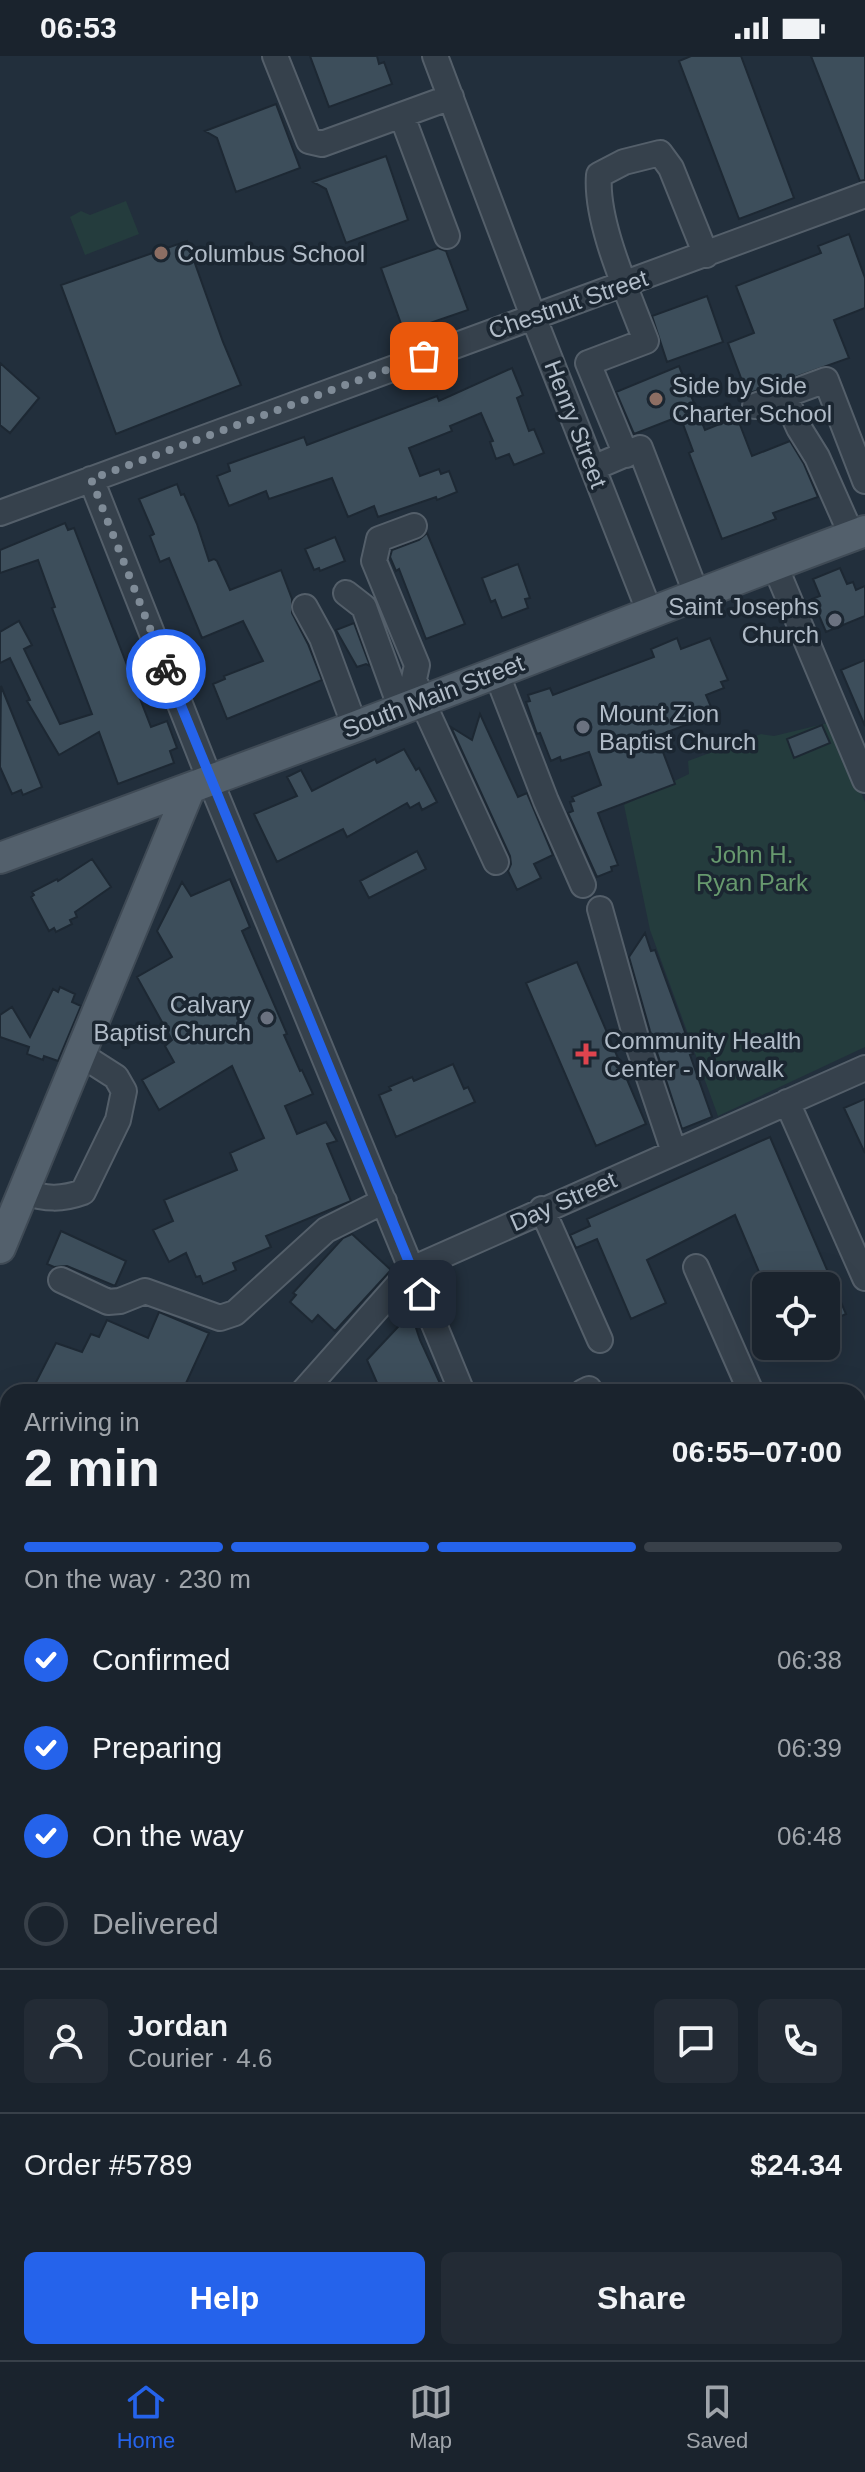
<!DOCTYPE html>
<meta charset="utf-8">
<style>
:root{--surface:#1a232d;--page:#232b35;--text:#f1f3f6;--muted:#9fa4aa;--line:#384049;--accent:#2563eb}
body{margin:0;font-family:Helvetica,sans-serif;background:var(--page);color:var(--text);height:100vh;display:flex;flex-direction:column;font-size:30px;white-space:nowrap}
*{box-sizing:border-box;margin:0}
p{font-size:26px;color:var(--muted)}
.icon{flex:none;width:44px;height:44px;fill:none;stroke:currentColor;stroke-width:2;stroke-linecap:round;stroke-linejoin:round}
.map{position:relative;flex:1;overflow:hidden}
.details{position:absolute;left:0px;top:1328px;width:866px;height:976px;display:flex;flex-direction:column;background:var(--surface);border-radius:24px 24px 0 0;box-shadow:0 8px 32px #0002,0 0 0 2px var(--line)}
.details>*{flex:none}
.buttons{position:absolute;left:752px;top:1216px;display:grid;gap:16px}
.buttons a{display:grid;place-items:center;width:88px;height:88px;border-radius:12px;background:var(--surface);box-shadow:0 8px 32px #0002,0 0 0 2px var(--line);font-size:40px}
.pin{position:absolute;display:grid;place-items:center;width:68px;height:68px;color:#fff;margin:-34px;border-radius:16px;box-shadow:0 4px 12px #0006}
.courier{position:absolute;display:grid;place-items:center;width:80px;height:80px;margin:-40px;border:6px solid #2563eb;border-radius:50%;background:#fff;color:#222;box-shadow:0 2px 10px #0007}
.headline em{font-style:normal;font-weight:800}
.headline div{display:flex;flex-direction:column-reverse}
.headline{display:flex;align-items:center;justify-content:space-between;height:136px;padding:0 24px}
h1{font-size:52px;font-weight:800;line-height:60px}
.bar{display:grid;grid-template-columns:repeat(4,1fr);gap:12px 8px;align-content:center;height:96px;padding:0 24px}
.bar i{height:10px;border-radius:6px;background:var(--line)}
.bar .on{background:var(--accent)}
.bar p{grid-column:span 4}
.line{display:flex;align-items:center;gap:20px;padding:0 24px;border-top:2px solid var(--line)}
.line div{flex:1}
.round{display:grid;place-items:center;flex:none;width:84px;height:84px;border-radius:12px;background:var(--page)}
ol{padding:0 24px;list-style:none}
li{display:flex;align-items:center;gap:24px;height:88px}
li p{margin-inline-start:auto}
li .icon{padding:8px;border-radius:50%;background:var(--accent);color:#fff;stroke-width:4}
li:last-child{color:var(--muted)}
li i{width:44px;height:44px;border:4px solid var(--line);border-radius:50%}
.button{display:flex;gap:16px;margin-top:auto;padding:16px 24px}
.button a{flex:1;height:92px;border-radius:12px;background:var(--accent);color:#fff;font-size:32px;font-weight:800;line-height:92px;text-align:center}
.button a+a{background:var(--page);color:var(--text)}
.status{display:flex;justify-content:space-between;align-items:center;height:56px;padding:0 40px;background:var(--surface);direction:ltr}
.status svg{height:22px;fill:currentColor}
.tabs{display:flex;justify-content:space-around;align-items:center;height:112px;border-top:2px solid var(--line);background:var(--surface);font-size:22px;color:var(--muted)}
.tabs a{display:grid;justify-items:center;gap:4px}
.tabs .on{color:var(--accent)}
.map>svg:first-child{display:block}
</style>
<div class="status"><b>06:53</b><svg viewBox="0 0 49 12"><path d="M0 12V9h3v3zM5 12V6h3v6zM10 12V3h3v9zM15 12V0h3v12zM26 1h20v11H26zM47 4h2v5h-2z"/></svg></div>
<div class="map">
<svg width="865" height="2304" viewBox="0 0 865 2304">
<rect width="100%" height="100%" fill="#222f3c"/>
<path fill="#243c3d" d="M126,145L139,178L85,199L70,161L81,155L90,159Z
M832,666L865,746V991L718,1060L650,874L624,749L689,718L688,705L761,678L774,680Z"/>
<path fill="#354c64" d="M865,2207V2304H761L762,2296H858V2213Z"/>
<path fill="#3d4e5b" stroke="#1d2833" stroke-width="2" d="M310,0H377L379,8L384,6L392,28L329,51Z
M691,0H741L794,142L739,163L679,5Z
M811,0H865V124L860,125Z
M276,48L300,112L236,136L217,82L205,75Z
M386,100L408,164L346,187L326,133L313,126Z
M849,178L865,222V252L834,264L849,302L747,338L728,287L754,277L736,230L821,197L818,190Z
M187,185L223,286L241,329L116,378L61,229Z
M438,192L446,195L468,254L404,276L381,212Z
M707,240L723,286L667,306L652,260Z
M0,307L39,342L10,377L0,369Z
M679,310L705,374L737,361L752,400L790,385L804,408L818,441L773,457L776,463L722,483L689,397L693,395L680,360L634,378L616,336Z
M512,312L523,339L517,342L529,375L534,373L544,397L514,409L509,398L496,403L490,386L493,385L481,357L450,370L452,375L409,392L420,420L439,413L441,418L449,415L457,436L437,444L436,441L378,461L374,450L348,461L332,422L269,443L266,435L229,450L217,420L230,415L228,408L304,381L307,389L437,340L439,345Z
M177,428L181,439L184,438L197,468L209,505L214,503L217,505L230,534L281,514L292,543V557L308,588L322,624L227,663L213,628L225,623L224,620L263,605L243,565L202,582L169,502L160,506L150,480L154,478L139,443Z
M65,467L68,474L74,472L151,671L167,665L177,692L170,695L174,707L118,728L99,676L59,699L27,645L30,644L10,602L0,607V576L19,565L32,589L24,593L60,668L92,658L52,552L55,551L38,504L0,517V494Z
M427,477L465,568L426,583L399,513L396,515L390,501L392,494L419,484Z
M335,481L345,505L320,515L319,512L314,514L305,493Z
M518,508L530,542L525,543L528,552L502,562L495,544L491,546L482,522Z
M840,512L847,528L853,526L856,534L865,530V560L826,576L812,543L820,540L813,523Z
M354,567L370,610L366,608L357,611L336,574Z
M677,582L681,593L710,582L728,624L721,626L724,632L706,639L714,658L657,680L675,728L598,757L618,809L611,811L612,815L597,821L568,757L573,755L570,746L574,745L572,741L601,729L589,696L561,705L560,701L551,705L540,677L537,678L526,646L530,645L528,639L550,632L553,639L654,601L651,593Z
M865,604V670L841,614Z
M1,630L42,731L23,739L21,734L12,738L0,711Z
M480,658L518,741L527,737L553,799L534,808L541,822L517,834L508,815L511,808L510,800L451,671L472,684Z
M822,669L830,687L794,702L787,683Z
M404,693L416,714L419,712L437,746L422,754L419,747L410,752L407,747L347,781L343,773L277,806L254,758L297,740L287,721L301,714L312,735L375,703L377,707Z
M417,795L426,813L369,842L360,825Z
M92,803L111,831L75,856L77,861L70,864L72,868L56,876L54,872L49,875L31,841L34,839L32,836L57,823L58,825Z
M230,823L250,871L242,875L287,978L284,979L300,1015L302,1014L313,1038L285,1050L297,1078L326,1066L337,1085L327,1088L351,1145L266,1180L271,1191L233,1207L236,1214L203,1228L200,1220L196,1221L186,1197L169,1206L153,1174L173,1165L164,1144L237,1114L230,1097L264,1082L232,1010L159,1054L142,1024L174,1006L165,990L172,984L137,921L172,901L157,875L182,826L191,840Z
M645,877L651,895L655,894L693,998L690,999L712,1061L682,1073L650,975L629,901Z
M577,906L646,1068L596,1090L526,927Z
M60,931L75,938L72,946L81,950L58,1005L44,1000L43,1004L27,998L29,991L0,981V959L12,951L30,981L53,933L58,936Z
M453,1008L464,1033L468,1031L475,1046L396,1081L379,1039L391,1034L389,1031L412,1021L414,1025Z
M865,1043V1097L844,1052Z
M770,1081L846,1258L826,1267V1230H765L735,1159L647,1204L666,1247L631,1263L597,1183L576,1192L570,1179L590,1170L587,1163Z
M61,1175L126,1205L115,1230L67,1210L54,1211L47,1208Z
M352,1178L391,1214L335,1275L318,1259L312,1266L290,1246L296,1239L293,1237L343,1182Z
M159,1256L209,1277L182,1336H31L56,1287L82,1296L91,1278L99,1281L107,1264L148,1282Z
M411,1257L420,1284L444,1336H381L367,1304Z"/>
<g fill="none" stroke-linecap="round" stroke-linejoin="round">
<g stroke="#545f6a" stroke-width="28">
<path id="minor" d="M275,0L309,85L322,88L451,41
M435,0L533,260L650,557
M402,60L447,180
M784,339L799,372L817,401L852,480
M755,350L826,324L865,425
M626,399L588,307L646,285C629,239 595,167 599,119L624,106L660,97L671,112L706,199
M593,412L640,392L696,537
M91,423L210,724L462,1336
M0,457L865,139
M414,470L379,483L374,505L417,609L414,623L422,645L496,806
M775,510L865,724
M346,537L364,551L401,653
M305,551L322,582L355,671
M496,616L546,745L583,829
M600,853L638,989L674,1096
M787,1046L865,1222
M23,1136C46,1143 61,1144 83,1136L118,1064L124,1035L116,1021L80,998
M542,1153L600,1284
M696,1211L751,1336
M61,1224L108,1246L120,1245L145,1235L220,1262L235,1257L326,1174L384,1145
M303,1336L412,1213L865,1012
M583,1336L589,1333L590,1336
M858,1651L865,1659
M0,1681L8,1672
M858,1743L865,1749
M858,2007L865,2014
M0,2084L8,2075
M267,2296L276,2304
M594,2296L603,2304
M140,2304L149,2296"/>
</g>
<g stroke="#3f4a55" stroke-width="34">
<path id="major" d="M0,802C119,758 238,715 357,670C527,606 695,538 865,475
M0,1192L190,732
M858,1457L865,1453
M0,1763L8,1768"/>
</g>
<use href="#minor" stroke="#36414c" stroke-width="24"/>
<use href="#major" stroke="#53606c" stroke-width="30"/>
</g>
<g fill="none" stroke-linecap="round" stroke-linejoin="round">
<path stroke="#7f8b97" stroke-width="8" stroke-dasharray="0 14.4" d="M166,613L91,423L424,300"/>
<path stroke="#2563eb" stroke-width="10" d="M166,613L422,1238"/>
</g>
<g fill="#8d6e63" stroke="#1b2631" stroke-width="3">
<circle cx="161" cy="197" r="8"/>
<circle cx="656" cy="343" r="8"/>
</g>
<g fill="#6b7280" stroke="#1b2631" stroke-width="3">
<circle cx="835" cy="564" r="8"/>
<circle cx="583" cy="671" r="8"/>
<circle cx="267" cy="962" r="8"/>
</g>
<path fill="#e0444e" stroke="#1b2631" stroke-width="3" d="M582 986h8v8h8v8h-8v8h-8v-8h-8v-8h8z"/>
<g text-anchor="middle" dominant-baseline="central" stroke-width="7" stroke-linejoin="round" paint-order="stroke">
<g font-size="24" fill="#b1bcc8" stroke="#1b2631" text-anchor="start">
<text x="177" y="197">Columbus School</text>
<text x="672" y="329">Side by Side<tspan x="672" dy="28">Charter School</tspan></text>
<text x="819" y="550" text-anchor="end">Saint Josephs<tspan x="819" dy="28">Church</tspan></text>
<text x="599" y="657">Mount Zion<tspan x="599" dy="28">Baptist Church</tspan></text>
<text x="251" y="948" text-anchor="end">Calvary<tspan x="251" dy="28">Baptist Church</tspan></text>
<text x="604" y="984">Community Health<tspan x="604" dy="28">Center - Norwalk</tspan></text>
</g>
<g font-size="24" fill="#b1bcc8" stroke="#1b2631">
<text transform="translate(568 248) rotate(-19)">Chestnut Street</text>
<text transform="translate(576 368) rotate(69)">Henry Street</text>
<text transform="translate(433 640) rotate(-21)">South Main Street</text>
<text transform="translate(563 1145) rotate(-24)">Day Street</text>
</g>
<g font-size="24" fill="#67996e" stroke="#1b2631">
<text x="752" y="798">John H.<tspan x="752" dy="28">Ryan Park</tspan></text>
</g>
</g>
</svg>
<div class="buttons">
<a><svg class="icon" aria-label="locate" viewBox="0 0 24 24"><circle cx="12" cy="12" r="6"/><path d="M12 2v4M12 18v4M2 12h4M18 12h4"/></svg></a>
</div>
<div class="pin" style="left:424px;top:300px;background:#ea580c"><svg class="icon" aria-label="bag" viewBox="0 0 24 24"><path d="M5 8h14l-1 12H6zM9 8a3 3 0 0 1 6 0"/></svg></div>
<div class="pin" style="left:422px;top:1238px;background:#1f2937"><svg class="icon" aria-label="home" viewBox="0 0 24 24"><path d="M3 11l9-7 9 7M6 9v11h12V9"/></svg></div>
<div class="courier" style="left:166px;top:613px"><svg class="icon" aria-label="bike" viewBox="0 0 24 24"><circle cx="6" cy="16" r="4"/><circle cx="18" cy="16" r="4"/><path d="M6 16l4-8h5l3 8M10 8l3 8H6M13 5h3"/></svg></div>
<section class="details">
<div class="headline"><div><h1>2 min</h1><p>Arriving in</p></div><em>06:55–07:00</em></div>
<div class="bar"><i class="on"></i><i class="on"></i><i class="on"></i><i></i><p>On the way · 230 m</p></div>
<ol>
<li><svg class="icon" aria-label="check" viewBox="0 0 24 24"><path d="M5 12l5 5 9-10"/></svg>Confirmed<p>06:38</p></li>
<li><svg class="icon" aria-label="check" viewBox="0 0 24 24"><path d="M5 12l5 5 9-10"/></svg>Preparing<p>06:39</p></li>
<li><svg class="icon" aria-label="check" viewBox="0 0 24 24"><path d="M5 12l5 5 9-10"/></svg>On the way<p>06:48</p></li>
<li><i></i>Delivered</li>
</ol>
<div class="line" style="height:144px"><a class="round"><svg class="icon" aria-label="person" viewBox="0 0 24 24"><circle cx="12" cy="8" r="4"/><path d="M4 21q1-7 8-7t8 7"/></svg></a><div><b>Jordan</b><p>Courier · 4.6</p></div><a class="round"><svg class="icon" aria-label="chat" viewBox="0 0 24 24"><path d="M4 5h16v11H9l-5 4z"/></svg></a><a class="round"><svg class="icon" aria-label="phone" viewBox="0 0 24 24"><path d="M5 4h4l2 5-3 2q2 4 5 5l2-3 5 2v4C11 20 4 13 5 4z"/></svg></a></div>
<div class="line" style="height:104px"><div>Order #5789</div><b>$24.34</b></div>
<div class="button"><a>Help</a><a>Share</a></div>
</section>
</div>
<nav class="tabs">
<a class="on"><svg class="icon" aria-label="home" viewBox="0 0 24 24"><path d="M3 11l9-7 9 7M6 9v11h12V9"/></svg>Home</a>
<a><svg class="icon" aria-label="map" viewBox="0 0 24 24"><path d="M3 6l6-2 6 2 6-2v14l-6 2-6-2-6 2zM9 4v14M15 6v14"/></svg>Map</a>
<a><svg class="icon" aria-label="saved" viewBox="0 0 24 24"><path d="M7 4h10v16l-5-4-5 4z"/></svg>Saved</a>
</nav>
